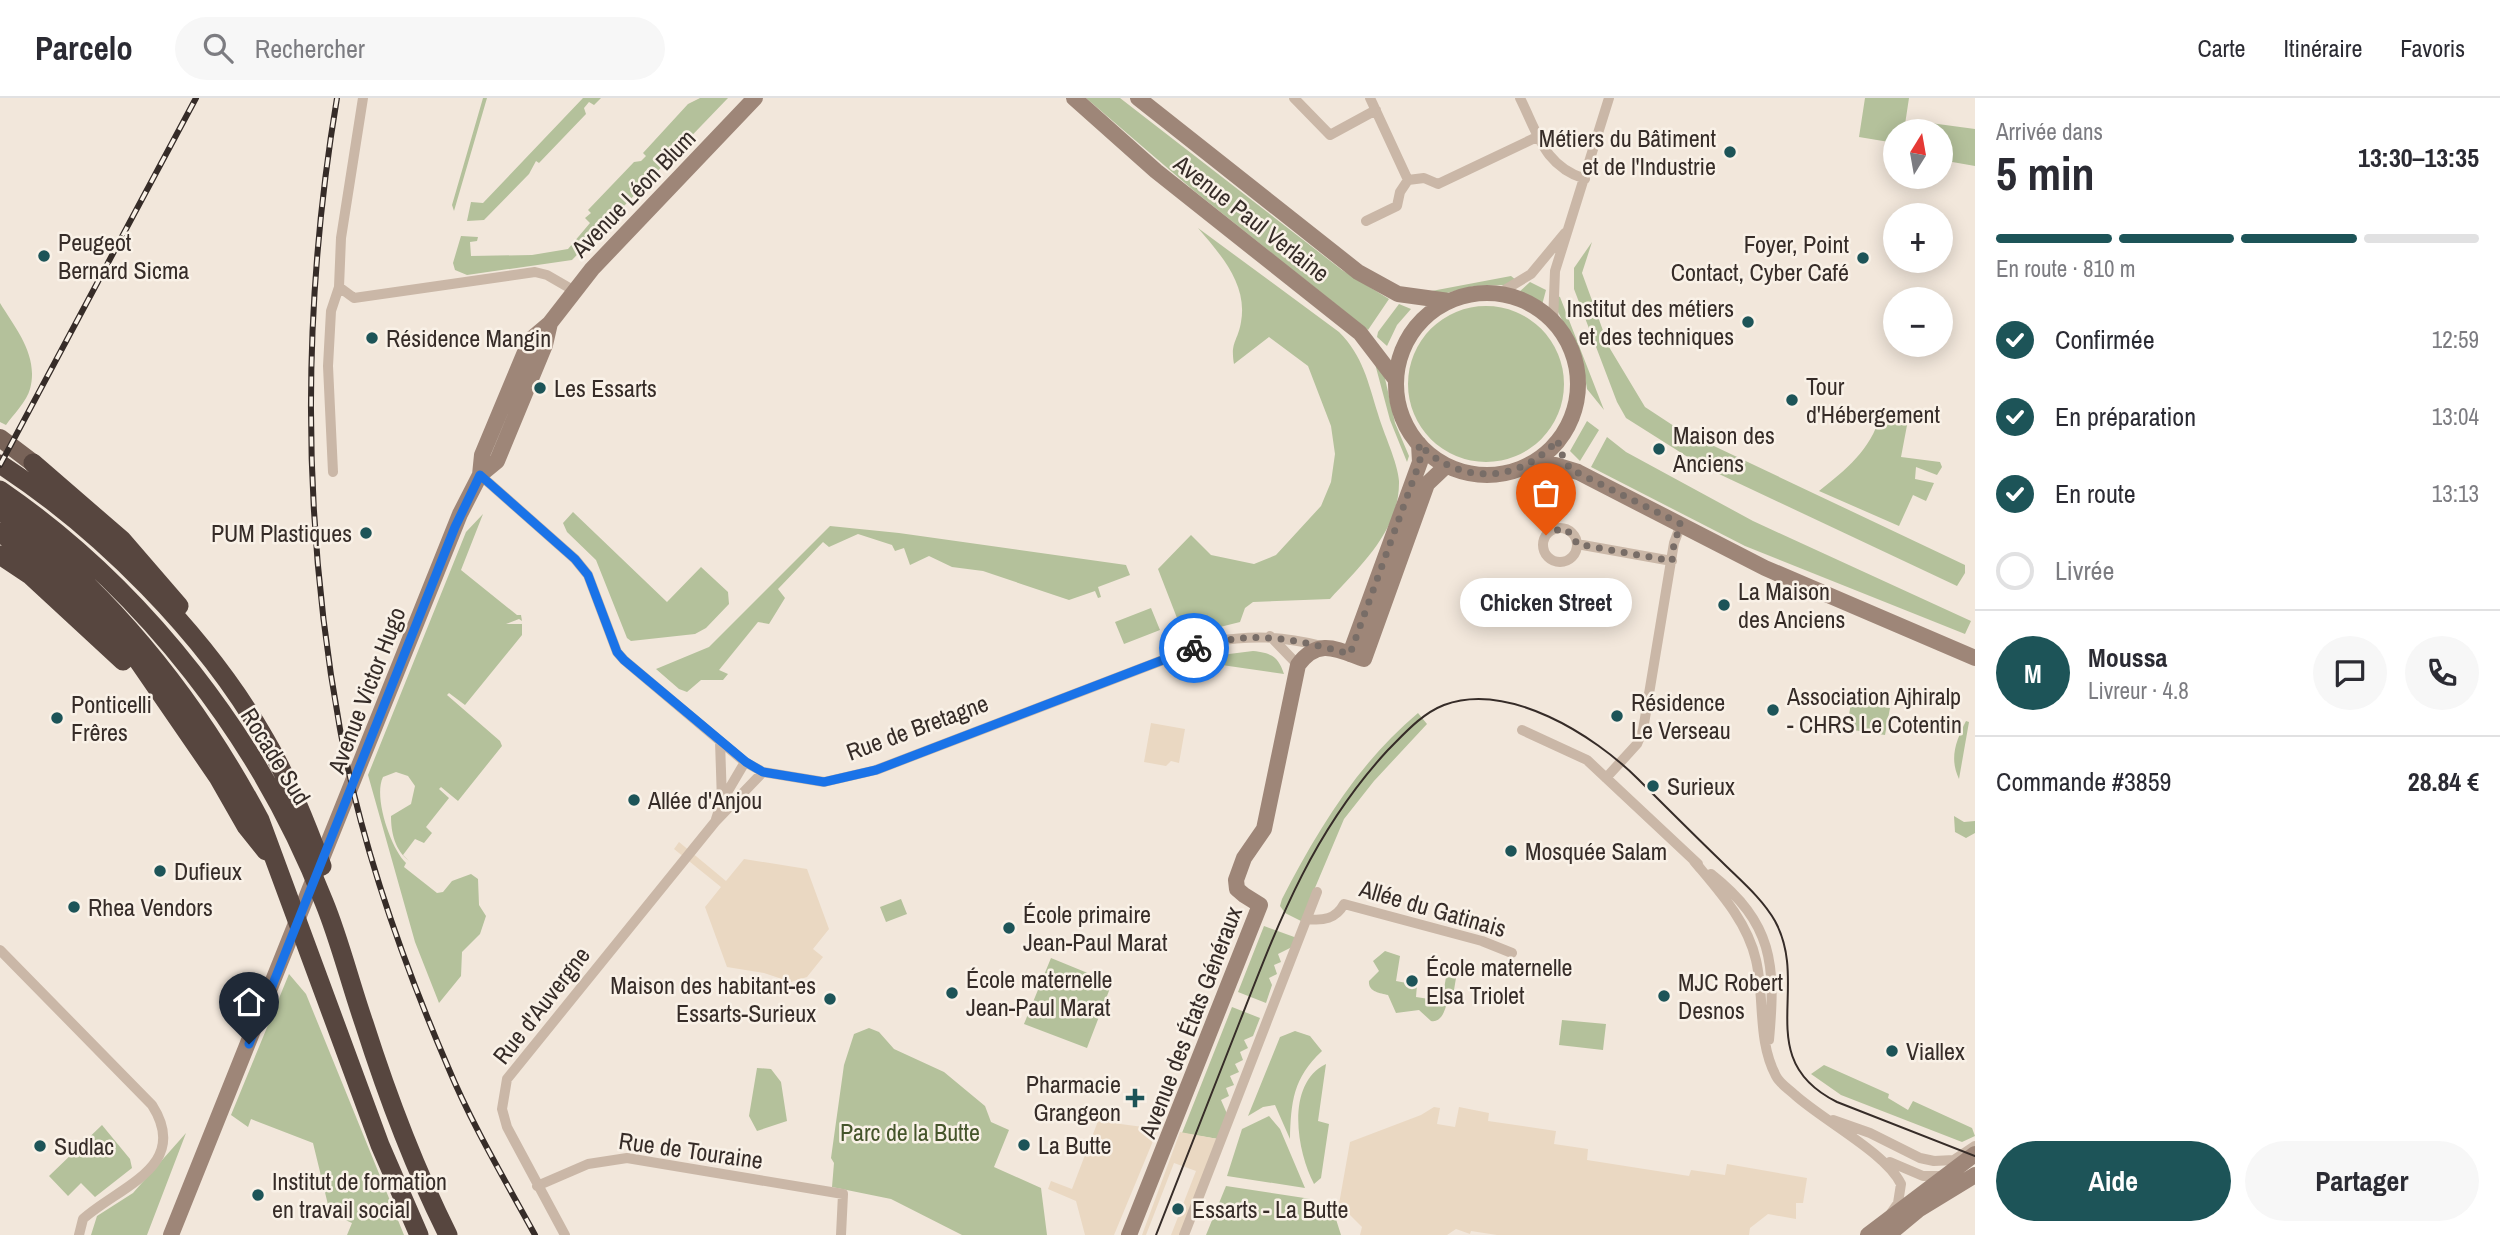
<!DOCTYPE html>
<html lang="fr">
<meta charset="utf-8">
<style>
:root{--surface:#fff;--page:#f7f7f7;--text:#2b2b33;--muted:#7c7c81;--line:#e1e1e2;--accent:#1d5458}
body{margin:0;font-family:"Archivo Narrow",sans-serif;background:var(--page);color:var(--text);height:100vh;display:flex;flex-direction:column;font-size:26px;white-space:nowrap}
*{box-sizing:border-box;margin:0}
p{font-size:23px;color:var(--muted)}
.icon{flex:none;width:38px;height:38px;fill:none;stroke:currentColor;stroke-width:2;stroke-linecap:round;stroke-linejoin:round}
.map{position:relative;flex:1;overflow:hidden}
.panel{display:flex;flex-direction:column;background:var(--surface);width:525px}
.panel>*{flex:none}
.needle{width:46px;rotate:11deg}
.buttons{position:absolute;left:1883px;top:21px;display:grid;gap:14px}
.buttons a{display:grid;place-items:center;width:70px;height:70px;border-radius:50%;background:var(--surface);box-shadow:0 4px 18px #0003;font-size:35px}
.pin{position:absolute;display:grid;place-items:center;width:60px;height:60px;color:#fff;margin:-72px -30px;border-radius:50% 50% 50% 0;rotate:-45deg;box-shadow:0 0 7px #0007}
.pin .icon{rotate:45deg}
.courier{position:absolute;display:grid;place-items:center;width:70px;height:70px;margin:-35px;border:5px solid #1a73e8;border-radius:50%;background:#fff;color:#222;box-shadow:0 2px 9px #0007}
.bubble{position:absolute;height:49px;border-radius:24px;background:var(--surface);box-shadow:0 4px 18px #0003;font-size:23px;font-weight:800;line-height:49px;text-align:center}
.summary em{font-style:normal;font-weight:800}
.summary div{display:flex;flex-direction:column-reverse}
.summary{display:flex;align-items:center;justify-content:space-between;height:119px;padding:0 21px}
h1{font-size:46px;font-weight:800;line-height:52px}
.bar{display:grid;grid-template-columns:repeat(4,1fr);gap:10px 7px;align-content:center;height:84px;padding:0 21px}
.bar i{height:9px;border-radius:5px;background:var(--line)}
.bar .current{background:var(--accent)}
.bar p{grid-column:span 4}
.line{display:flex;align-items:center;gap:18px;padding:0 21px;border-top:2px solid var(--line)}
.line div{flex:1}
.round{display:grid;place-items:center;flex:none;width:74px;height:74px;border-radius:37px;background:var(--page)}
ol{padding:0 21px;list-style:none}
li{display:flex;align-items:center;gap:21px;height:77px}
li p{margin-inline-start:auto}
li .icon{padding:7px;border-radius:50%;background:var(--accent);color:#fff;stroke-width:4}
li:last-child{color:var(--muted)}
li i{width:38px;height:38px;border:4px solid var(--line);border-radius:50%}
.primary-button{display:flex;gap:14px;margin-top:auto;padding:14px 21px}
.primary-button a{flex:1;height:80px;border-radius:42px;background:var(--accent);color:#fff;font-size:28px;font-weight:800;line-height:80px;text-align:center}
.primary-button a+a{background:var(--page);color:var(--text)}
header{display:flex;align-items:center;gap:42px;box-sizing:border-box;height:98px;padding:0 35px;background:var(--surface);border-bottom:2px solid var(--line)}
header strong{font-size:33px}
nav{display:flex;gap:38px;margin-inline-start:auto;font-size:24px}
.search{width:490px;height:63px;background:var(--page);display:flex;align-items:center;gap:18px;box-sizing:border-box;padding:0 24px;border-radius:38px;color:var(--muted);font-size:26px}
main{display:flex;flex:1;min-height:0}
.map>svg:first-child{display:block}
</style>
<header>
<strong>Parcelo</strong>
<div class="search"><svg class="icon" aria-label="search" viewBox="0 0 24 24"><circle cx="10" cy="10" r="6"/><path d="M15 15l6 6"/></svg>Rechercher</div>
<nav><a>Carte</a><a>Itinéraire</a><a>Favoris</a></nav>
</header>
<main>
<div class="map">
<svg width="1975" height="1137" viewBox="0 0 1975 1137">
<rect width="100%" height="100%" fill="#f2e7db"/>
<path fill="#b4c19b" d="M483,0H487L454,113L452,107Z
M583,0H601L594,7L589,4L584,10L586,16L539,65L536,63L529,76L484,122L467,123L471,104L483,105Z
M700,0H728L572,162L467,177L455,172L453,165L461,138L478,139L477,143L470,144L471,158L532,157L568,151L590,125L585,120L591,115L588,112L634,64L641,63L646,58L643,55L688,6Z
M1086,0H1120L1342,172L1389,201L1368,232L1193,92Z
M1865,0H1909L1904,33H1895V45L1859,39Z
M1923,24L1975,31V68L1941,62V33H1921Z
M1198,130L1339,234C1363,258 1368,284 1378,316C1383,334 1398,365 1399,383C1400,432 1361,467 1330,501L1253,504L1245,510L1240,524L1184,538L1158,471L1191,437L1211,457L1254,466L1276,457L1321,408L1331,384L1335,356L1331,328L1308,268L1269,239L1234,266C1230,244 1238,243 1241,224C1248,186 1220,156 1198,130Z
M1592,144L1582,175L1609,249L1645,309L1680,332L1965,467V475L1957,488L1702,368L1626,320L1617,304L1574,191V170Z
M1511,178L1516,182L1506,187L1474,188L1435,198L1421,195Z
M1530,184L1546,192L1542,207L1518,195Z
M1555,197L1560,199L1604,312L1587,291L1582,261L1557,212Z
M0,205C16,231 39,258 30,291C27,303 13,317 6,327L0,324Z
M1399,206L1411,211L1397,227L1387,248L1377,239L1378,234Z
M1408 286a78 78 0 1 1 156 0a78 78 0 1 1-156 0Z
M1374,262L1384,276L1395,325L1409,358L1407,364L1390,322Z
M1880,318L1908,322L1901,359L1940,364L1942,369L1937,377L1916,369L1915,381L1934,385L1926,403L1913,397L1899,428L1819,393C1846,372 1871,351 1880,318Z
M1587,323L1599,332L1580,363L1570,353Z
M1607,339L1626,354L1753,423L1971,523L1965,536L1745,448L1591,369Z
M573,414L667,504L701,469L728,494L729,506L706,530L695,536L631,543L627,540L596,462L567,434L563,425Z
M483,416L461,472L517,517H521L522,523L519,521L506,526H522V537L465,607L449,595L447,597L500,643L502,648L458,703L441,689L439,691L449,700L426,729L432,735L424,745L415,741L403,757L409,763C395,752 391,735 391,718L411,706L415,688L408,678L396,674L383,679C373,699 391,751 406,765L404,769L437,795L443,794L452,783L471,776L478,781L479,807L486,818L480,836L462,854L461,878L439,905L415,844L368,677L466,434Z
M830,428L899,435L1126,467L1130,477L1098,489L1101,499L1098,500L1095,493L1069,502L983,473L952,469L929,458L910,467L904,450L895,453L892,447L858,436L829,449L823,444L778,491L785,500L769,526L758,524L719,572L728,576L723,582H701L687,594L679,591L656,571L709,549Z
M1151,510L1160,532L1124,546L1115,524Z
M1253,553C1271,555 1278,558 1284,576L1208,565L1229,556Z
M1851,604L1890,610L1885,637L1847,631Z
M1418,615L1427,626L1374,683L1344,721L1301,823L1285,815L1280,808L1282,801C1317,733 1358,665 1418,615Z
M1966,623L1969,624L1959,681C1949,660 1956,643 1966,623Z
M1954,718L1964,724L1975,723V735L1966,740L1955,734Z
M901,801L907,816L886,824L880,809Z
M1264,828L1297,840L1294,848L1278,856L1281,864L1274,867L1277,876L1269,880L1272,887L1266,905L1238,894Z
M1385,853L1400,858L1396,883L1417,887L1416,899L1442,903L1446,879L1456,880L1452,904H1447C1445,913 1441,925 1431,923L1419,912L1396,915L1388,897C1380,895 1368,894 1369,883L1379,873L1373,863Z
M1051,860L1112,885L1087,950L1024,926Z
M289,876L306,896L404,1137H347L352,1125L330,1115L313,1045L251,1021L248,1029L231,1017Z
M1232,909L1260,920L1253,938L1244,942L1248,950L1240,954L1243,962L1235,966L1239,974L1230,978L1234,987L1226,990L1229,998L1221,1002L1228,1018L1218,1041L1182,1035Z
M1562,922L1606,926L1603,952L1559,947Z
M869,930L879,934L894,951L944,974L985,1008L991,1024L1009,1032L994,1069L1041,1090L1047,1137H962L891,1101L832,1089L834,1065L831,1060L844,967L854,936Z
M1295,933L1310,938L1322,953C1293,980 1291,1004 1290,1041L1275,1007L1263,1009L1248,1018L1280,939Z
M1326,966L1318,1023L1329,1026L1321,1080L1314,1086C1297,1054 1285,986 1326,966Z
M1824,967L1889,996L1888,1000L1908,1012L1913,1003L1972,1030L1975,1038L1962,1044L1841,997L1811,976Z
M757,970L771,971L781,984L787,1023L757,1033L749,1018Z
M1269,1018L1280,1031L1305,1090L1227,1078L1242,1031Z
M102,1027L130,1061L132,1070L95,1099L81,1085L68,1098L49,1078Z
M186,1035L147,1137H91L97,1118L133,1095Z
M1226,1088L1311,1101L1317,1109L1334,1115L1341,1137H1206Z"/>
<path fill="#ead8c2" d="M1151,625L1185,631L1179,665L1171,663L1166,668L1144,664Z
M679,744L726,783L744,761L807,771L829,831L813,851L823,859L807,879L791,884L764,875L727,869L705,809L721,789L674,751Z
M1434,1009L1440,1010L1437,1026L1455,1029L1459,1009L1489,1015L1488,1023L1556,1033L1554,1046L1588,1051L1587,1062L1689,1078L1691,1072L1725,1077L1727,1066L1807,1080L1803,1105H1796V1121L1768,1116L1750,1130L1749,1137H1497L1471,1133L1470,1136L1456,1131L1447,1137H1360L1362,1129L1339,1106L1350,1044L1421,1017Z
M1098,1023L1158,1031L1114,1137H1085L1076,1103L1048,1091L1051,1083L1072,1091Z
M1180,1034L1218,1041L1181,1137H1171L1196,1073L1174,1065L1146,1137H1142Z"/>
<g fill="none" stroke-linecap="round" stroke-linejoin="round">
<path stroke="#cab7a7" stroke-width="10" d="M1294,0L1330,37L1376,12
M1370,0L1408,82
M1520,0C1538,36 1544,68 1585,81
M1366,123L1397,108L1400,94L1408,82L1424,80L1438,86L1539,38
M339,189L354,200L535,174L547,177L573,192
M1498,196L1531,176L1565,135
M1553,225L1555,173L1609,0
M333,374L328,268L331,213L339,189L341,140L363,0
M480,377L575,461L588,477L617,554L624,562L745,664L763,674L824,684L876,672L1210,544C1253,537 1280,538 1322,548
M1543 447a17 17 0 1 1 34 0a17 17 0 1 1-34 0Z
M1577,446L1672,463
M1270,538L1298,567
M1522,632L1587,662L1698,766
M1606,680L1637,646L1643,632L1674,445L1681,426
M722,703L745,664
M716,721L722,703L720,643
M1694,763C1719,793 1747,823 1756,862C1765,901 1757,942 1776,978C1780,986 1789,991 1795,997C1824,1023 1886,1055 1901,1086L1898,1105L1891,1115
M1711,776C1773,825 1776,866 1769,942
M1307,821C1323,823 1336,821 1344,806L1482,843L1512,855
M0,852L152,1007C191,1068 120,1088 83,1121L79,1137
M1833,1022L1870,1035L1920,1060L1934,1063L1954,1062L1975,1048
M1890,1064L1923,1078H1944
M537,1088L588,1066L627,1060L843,1096L841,1137
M565,1137L507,1029L502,1011L507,981L715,724L763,674
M1184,1137L1317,794"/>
<path stroke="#9e8678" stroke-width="16" d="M1074,0L1156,73L1360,235L1396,282
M1138,0L1358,174L1398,196L1449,203
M1396 286a91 91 0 1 1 182 0a91 91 0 1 1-182 0Z
M1532,365L1555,367L1578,374L1765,470L1975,560
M480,377L482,357L530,242L550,225L592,171L755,0
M1350,556L1420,364L1419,346
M171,1137L460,416L480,377L497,363L545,247L550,225
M1129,1137L1260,807L1244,797L1237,791L1236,782L1244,760L1264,731L1298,567C1318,540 1336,551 1364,561L1427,386L1446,368
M1868,1137L1975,1056
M1888,1137L1918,1112L1975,1077"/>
<path stroke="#786358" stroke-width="18" d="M0,340L33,365"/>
<path stroke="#57463f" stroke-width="19" d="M33,365L122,442L179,508
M0,366C101,432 205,536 265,641C289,682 306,725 322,768
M0,392C144,491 261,642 324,804C340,843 350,885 364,925C387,997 414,1069 448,1137
M0,412C111,495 195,600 260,722L380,1047L419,1137
M0,434L77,497L139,564L218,679L246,728L266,753
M0,457L30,477L123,563"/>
<path stroke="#362c28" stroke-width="2" d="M1156,1137C1184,1066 1212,995 1240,923C1279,823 1312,735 1387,653C1404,636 1421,616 1444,607C1508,583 1594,637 1638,681C1665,708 1693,736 1721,763C1740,782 1762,800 1775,823C1811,889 1751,961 1837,1004L1975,1058"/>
<g stroke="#362c28" stroke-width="6">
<path id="rail" d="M337,0C302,209 302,422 340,631C361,746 402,862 448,969C472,1027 505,1082 535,1137
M0,367L196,0"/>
</g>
<use href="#rail" stroke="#f9f1e7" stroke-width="3.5" stroke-dasharray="10" stroke-linecap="butt"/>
</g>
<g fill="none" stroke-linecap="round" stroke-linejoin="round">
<path stroke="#786d67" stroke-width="7" stroke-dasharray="0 12.6" d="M1194,550C1253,531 1294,541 1350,556L1420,363L1419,346C1460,388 1519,385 1558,342L1559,351L1570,371L1681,426L1674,445L1672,463L1577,446L1572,436L1562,430L1546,437"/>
<path stroke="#1a73e8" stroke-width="9" d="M249,946L455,429L480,377L575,461L588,477L617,554L624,562L746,664L763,674L824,684L876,672L1194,550"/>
</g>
<g fill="#1d5458" stroke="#f9f1e7" stroke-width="2.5">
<circle cx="1730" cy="54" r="7"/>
<circle cx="44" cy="158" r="7"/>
<circle cx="1863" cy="160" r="7"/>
<circle cx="1748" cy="224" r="7"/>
<circle cx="372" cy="240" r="7"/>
<circle cx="540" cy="290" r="7"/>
<circle cx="1792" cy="302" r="7"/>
<circle cx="1659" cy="351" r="7"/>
<circle cx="366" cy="435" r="7"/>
<circle cx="1724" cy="507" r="7"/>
<circle cx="1773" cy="612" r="7"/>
<circle cx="1617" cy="618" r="7"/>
<circle cx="57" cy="620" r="7"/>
<circle cx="1653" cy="688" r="7"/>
<circle cx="634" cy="702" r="7"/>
<circle cx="1511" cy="753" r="7"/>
<circle cx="160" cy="773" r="7"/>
<circle cx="74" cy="809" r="7"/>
<circle cx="1009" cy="830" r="7"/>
<circle cx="1412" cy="883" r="7"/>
<circle cx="952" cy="895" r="7"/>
<circle cx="1664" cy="898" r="7"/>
<circle cx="830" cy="901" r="7"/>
<circle cx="1892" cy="953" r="7"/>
<path d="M1131.5 989.5h7v7h7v7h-7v7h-7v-7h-7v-7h7z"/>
<circle cx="1024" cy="1047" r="7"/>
<circle cx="40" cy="1048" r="7"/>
<circle cx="258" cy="1097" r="7"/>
<circle cx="1178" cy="1111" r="7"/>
</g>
<g text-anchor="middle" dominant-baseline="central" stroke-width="5" stroke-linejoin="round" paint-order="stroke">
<g font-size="24" fill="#362c28" stroke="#f9f1e7" text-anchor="start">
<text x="1716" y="40" text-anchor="end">Métiers du Bâtiment<tspan x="1716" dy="28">et de l'Industrie</tspan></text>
<text x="58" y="144">Peugeot<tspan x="58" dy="28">Bernard Sicma</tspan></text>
<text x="1849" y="146" text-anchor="end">Foyer, Point<tspan x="1849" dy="28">Contact, Cyber Café</tspan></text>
<text x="1734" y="210" text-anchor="end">Institut des métiers<tspan x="1734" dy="28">et des techniques</tspan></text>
<text x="386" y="240">Résidence Mangin</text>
<text x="1806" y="288">Tour<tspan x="1806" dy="28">d'Hébergement</tspan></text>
<text x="554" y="290">Les Essarts</text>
<text x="1673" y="337">Maison des<tspan x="1673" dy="28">Anciens</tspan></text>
<text x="352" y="435" text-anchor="end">PUM Plastiques</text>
<text x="1738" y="493">La Maison<tspan x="1738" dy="28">des Anciens</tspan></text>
<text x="1787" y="598">Association Ajhiralp<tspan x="1787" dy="28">- CHRS Le Cotentin</tspan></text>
<text x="1631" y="604">Résidence<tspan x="1631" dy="28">Le Verseau</tspan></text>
<text x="71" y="606">Ponticelli<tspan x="71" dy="28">Frêres</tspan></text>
<text x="1667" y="688">Surieux</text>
<text x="648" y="702">Allée d'Anjou</text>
<text x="1525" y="753">Mosquée Salam</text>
<text x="174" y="773">Dufieux</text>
<text x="88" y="809">Rhea Vendors</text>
<text x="1023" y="816">École primaire<tspan x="1023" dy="28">Jean-Paul Marat</tspan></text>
<text x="1426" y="869">École maternelle<tspan x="1426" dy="28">Elsa Triolet</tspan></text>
<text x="966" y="881">École maternelle<tspan x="966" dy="28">Jean-Paul Marat</tspan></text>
<text x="1678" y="884">MJC Robert<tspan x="1678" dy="28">Desnos</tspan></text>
<text x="816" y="887" text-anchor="end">Maison des habitant-es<tspan x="816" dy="28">Essarts-Surieux</tspan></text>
<text x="1906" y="953">Viallex</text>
<text x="1121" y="986" text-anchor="end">Pharmacie<tspan x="1121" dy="28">Grangeon</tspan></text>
<text x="1038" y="1047">La Butte</text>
<text x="54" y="1048">Sudlac</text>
<text x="272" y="1083">Institut de formation<tspan x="272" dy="28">en travail social</tspan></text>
<text x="1192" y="1111">Essarts - La Butte</text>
</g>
<g font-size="24" fill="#362c28" stroke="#f9f1e7">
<text transform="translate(633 95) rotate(-46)">Avenue Léon Blum</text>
<text transform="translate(1252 120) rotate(38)">Avenue Paul Verlaine</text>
<text transform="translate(366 592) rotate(-69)">Avenue Victor Hugo</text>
<text transform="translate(917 629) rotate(-20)">Rue de Bretagne</text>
<text transform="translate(276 658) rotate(58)">Rocade Sud</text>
<text transform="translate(1433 810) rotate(16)">Allée du Gatinais</text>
<text transform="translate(541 907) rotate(-52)">Rue d'Auvergne</text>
<text transform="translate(1190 924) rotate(-69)">Avenue des États Généraux</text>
<text transform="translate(691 1052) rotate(8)">Rue de Touraine</text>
</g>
<g font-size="24" fill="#45552b" stroke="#f9f1e7">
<text x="910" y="1034">Parc de la Butte</text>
</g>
</g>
</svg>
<div class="buttons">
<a><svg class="needle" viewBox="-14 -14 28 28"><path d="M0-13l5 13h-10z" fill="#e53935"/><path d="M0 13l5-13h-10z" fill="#7c7c81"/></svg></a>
<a>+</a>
<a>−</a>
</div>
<div class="pin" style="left:1546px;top:437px;background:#ea580c"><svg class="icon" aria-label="bag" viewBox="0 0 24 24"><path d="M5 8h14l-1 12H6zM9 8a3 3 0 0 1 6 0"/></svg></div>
<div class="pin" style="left:249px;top:946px;background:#1f2937"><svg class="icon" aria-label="home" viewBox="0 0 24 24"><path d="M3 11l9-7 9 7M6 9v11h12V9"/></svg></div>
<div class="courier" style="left:1194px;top:550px"><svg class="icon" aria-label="bike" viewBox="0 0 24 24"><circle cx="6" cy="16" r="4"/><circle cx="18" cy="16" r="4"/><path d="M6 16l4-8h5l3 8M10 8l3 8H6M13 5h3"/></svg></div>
<div class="bubble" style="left:1460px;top:480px;width:172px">Chicken Street</div>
</div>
<section class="panel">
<div class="summary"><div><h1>5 min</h1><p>Arrivée dans</p></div><em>13:30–13:35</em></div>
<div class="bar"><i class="current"></i><i class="current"></i><i class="current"></i><i></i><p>En route · 810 m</p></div>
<ol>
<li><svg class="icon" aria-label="check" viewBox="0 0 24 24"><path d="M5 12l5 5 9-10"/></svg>Confirmée<p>12:59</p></li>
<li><svg class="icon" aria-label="check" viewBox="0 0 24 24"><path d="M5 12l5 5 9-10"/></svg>En préparation<p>13:04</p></li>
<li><svg class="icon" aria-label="check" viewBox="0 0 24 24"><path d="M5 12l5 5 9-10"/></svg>En route<p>13:13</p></li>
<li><i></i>Livrée</li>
</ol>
<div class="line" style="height:126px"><b class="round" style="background:var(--accent);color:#fff">M</b><div><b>Moussa</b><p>Livreur · 4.8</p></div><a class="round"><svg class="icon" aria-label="chat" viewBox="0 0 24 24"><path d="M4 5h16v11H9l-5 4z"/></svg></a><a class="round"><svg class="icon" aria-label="phone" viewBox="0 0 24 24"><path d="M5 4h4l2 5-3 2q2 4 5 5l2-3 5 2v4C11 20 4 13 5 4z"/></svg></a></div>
<div class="line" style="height:91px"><div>Commande #3859</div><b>28.84 €</b></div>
<div class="primary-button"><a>Aide</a><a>Partager</a></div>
</section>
</main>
